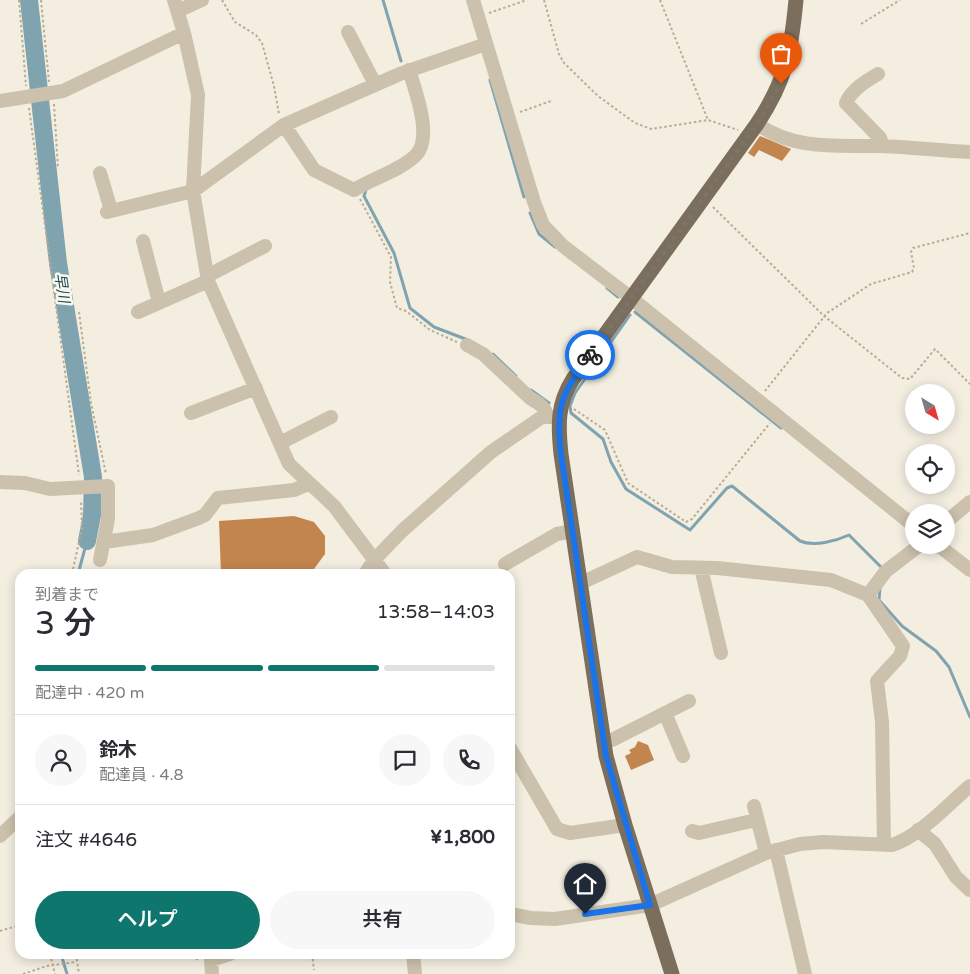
<!DOCTYPE html>
<html lang="ja">
<meta charset="utf-8">
<style>
:root{--surface:#fff;--page:#f7f7f7;--text:#2b2b33;--muted:#7c7c81;--line:#e1e1e2;--accent:#0f766e}
body{margin:0;font-family:"Varela Round","Noto Sans JP",sans-serif;background:var(--page);color:var(--text);height:100vh;display:flex;flex-direction:column;font-size:19px;white-space:nowrap}
*{box-sizing:border-box;margin:0}
p{font-size:16px;color:var(--muted)}
.icon{flex:none;width:28px;height:28px;fill:none;stroke:currentColor;stroke-width:2;stroke-linecap:round;stroke-linejoin:round}
.map{position:relative;flex:1;overflow:hidden}
.drawer{position:absolute;left:15px;top:569px;width:500px;height:390px;display:flex;flex-direction:column;background:var(--surface);border-radius:15px;box-shadow:0 2px 12px #0003}
.drawer>*{flex:none}
.needle{width:32px;rotate:143deg}
.buttons{position:absolute;left:905px;top:384px;display:grid;gap:10px}
.buttons a{display:grid;place-items:center;width:50px;height:50px;border-radius:50%;background:var(--surface);box-shadow:0 2px 12px #0003;font-size:25px}
.pin{position:absolute;display:grid;place-items:center;width:42px;height:42px;color:#fff;margin:-51px -21px;border-radius:50% 50% 50% 0;rotate:-45deg;box-shadow:0 0 5px #0007}
.pin .icon{rotate:45deg}
.courier{position:absolute;display:grid;place-items:center;width:50px;height:50px;margin:-25px;border:4px solid #1a73e8;border-radius:50%;background:#fff;color:#222;box-shadow:0 1px 6px #0007}
.overview em{font-style:normal;font-weight:600}
.overview div{display:flex;flex-direction:column-reverse}
.overview{display:flex;align-items:center;justify-content:space-between;height:85px;padding:0 20px}
h1{font-size:32px;font-weight:600;line-height:38px}
.bar{display:grid;grid-template-columns:repeat(4,1fr);gap:8px 5px;align-content:center;height:60px;padding:0 20px}
.bar i{height:6px;border-radius:4px;background:var(--line)}
.bar .selected{background:var(--accent)}
.bar p{grid-column:span 4}
.line{display:flex;align-items:center;gap:12px;padding:0 20px;border-top:1px solid var(--line)}
.line div{flex:1}
.round{display:grid;place-items:center;flex:none;width:52px;height:52px;border-radius:26px;background:var(--page)}
.button{display:flex;gap:10px;margin-top:auto;padding:10px 20px}
.button a{flex:1;height:58px;border-radius:30px;background:var(--accent);color:#fff;font-size:20px;font-weight:600;line-height:58px;text-align:center}
.button a+a{background:var(--page);color:var(--text)}
.map>svg:first-child{display:block}
</style>
<div class="map">
<svg width="970" height="974" viewBox="0 0 970 974">
<rect width="100%" height="100%" fill="#f3eee0"/>
<g fill="none" stroke-linecap="round" stroke-linejoin="round">
<path stroke="#80a3b0" stroke-width="3" d="M383,0L401,61
M490,80L524,197
M366,190L364,196L394,253L410,308L434,327L468,340
M530,213L539,234L555,247
M607,288L618,297
M635,312L781,428
M630,315L575,393L570,406L571,413L603,439L611,462L626,489L690,530L727,488L732,486L800,541C814,547 836,541 849,535L881,567
M493,354L516,376
M531,390L549,403
M930,547L936,552
M78,574L87,541
M880,588L879,600L902,626L936,651L949,667L970,717
M61,954L67,974"/>
<path stroke="#80a3b0" stroke-width="18" d="M29,0L58,263L93,477L92,515L87,541"/>
</g>
<path fill="#c3854e" d="M760,136L791,149L782,161L759,150L754,157L748,153Z
M294,516L314,522L325,536V554L314,569L301,574H221L219,521Z
M638,741L648,745L654,760L631,770L625,756L631,753L629,750L635,747Z"/>
<g fill="none" stroke-linecap="round" stroke-linejoin="round">
<path stroke="#b7ac96" stroke-width="2" stroke-dasharray="2.5 2.5" stroke-linecap="butt" d="M19,0L26,86
M41,0L49,82
M222,0L235,22L256,35L262,43L274,86L279,114
M544,0L559,54L564,63L598,96L635,123L651,129L708,120L738,130
M660,0L708,120
M489,13L527,0
M861,24L900,0
M54,104L58,169
M29,108L79,475
M520,112L551,101
M360,199L391,257L390,282L397,308L406,311L430,330L457,342
M713,207L824,316L902,378L910,379L935,349L970,384
M79,312L91,403L106,474
M765,391L827,313L871,284L912,272L914,268L911,252L913,248L970,233
M574,409L605,430L628,483L686,522L692,519L770,423
M72,574L82,528L81,500
M0,931L20,925
M50,954L55,974
M76,954L79,974
M193,954L199,962
M312,954L314,970
M23,974L47,966L76,962"/>
<path stroke="#cbc1ac" stroke-width="14" d="M174,0L184,33L198,95L193,191L208,281L289,464L334,506L385,574
M473,0L534,202L543,225L563,246L626,294L914,526
M178,11L202,0
M348,32L375,84
M878,74C866,81 851,90 846,103L880,138L883,146
M0,101L63,91L184,33
M757,124C796,151 838,145 882,146C912,147 941,151 970,152
M284,125L314,170L354,190C373,178 399,171 415,156C434,139 415,90 409,70
M100,173L111,210
M107,212L193,191L284,125L402,73L486,44
M143,241L159,302
M207,276L265,246
M138,312L208,281
M467,345L483,354L530,398C538,403 545,406 547,416
M191,413L256,388
M280,443L331,417
M0,482L25,483L50,489L108,486V519L100,560
M946,522L970,502
M104,542L153,535L199,518L205,515L218,498L294,490L308,484
M938,545L970,570
M505,564L557,534L573,531
M701,568L721,653
M365,574L375,559L402,531L491,452L542,417H558
M581,583L637,557L672,567L717,568L831,580L868,595L903,646L900,656L877,681L882,722L884,845
M868,595L886,571L920,545
M665,713L683,756
M603,741L612,740L689,701
M510,748L557,829L570,833L625,825
M754,806L766,853
M918,830L935,844L956,877L970,890
M692,831L699,833L756,820
M0,836L20,817
M776,850L805,974
M510,914L531,918L555,919L650,905L766,853L800,844L823,842L892,845C919,837 948,804 970,786
M413,954L415,974
M212,974L211,960L230,954"/>
<path stroke="#7b6e5c" stroke-width="15" d="M672,974L625,825L606,756L561,454C558,425 557,404 573,379L757,124C786,80 791,53 796,0"/>
</g>
<g fill="none" stroke-linecap="round" stroke-linejoin="round">
<path stroke="#7a746a" stroke-width="5" stroke-dasharray="0 9" d="M590,355L757,124L781,84"/>
<path stroke="#1a73e8" stroke-width="6" d="M585,914L650,905L606,756L561,454C555,404 562,395 590,355"/>
</g>
<g text-anchor="middle" dominant-baseline="central" stroke-width="5" stroke-linejoin="round" paint-order="stroke">
<g font-size="15" font-style="italic" fill="#21495a" stroke="#faf7ed">
<text transform="translate(62 288) rotate(81)">早川</text>
</g>
</g>
</svg>
<div class="buttons">
<a><svg class="needle" viewBox="-14 -14 28 28"><path d="M0-13l5 13h-10z" fill="#e53935"/><path d="M0 13l5-13h-10z" fill="#7c7c81"/></svg></a>
<a><svg class="icon" aria-label="locate" viewBox="0 0 24 24"><circle cx="12" cy="12" r="6"/><path d="M12 2v4M12 18v4M2 12h4M18 12h4"/></svg></a>
<a><svg class="icon" aria-label="layers" viewBox="0 0 24 24"><path d="M12 4l9 5-9 5-9-5zM3 14l9 5 9-5"/></svg></a>
</div>
<div class="pin" style="left:781px;top:84px;background:#ea580c"><svg class="icon" aria-label="bag" viewBox="0 0 24 24"><path d="M5 8h14l-1 12H6zM9 8a3 3 0 0 1 6 0"/></svg></div>
<div class="pin" style="left:585px;top:914px;background:#1f2937"><svg class="icon" aria-label="home" viewBox="0 0 24 24"><path d="M3 11l9-7 9 7M6 9v11h12V9"/></svg></div>
<div class="courier" style="left:590px;top:355px"><svg class="icon" aria-label="bike" viewBox="0 0 24 24"><circle cx="6" cy="16" r="4"/><circle cx="18" cy="16" r="4"/><path d="M6 16l4-8h5l3 8M10 8l3 8H6M13 5h3"/></svg></div>
<section class="drawer">
<div class="overview"><div><h1>3 分</h1><p>到着まで</p></div><em>13:58–14:03</em></div>
<div class="bar"><i class="selected"></i><i class="selected"></i><i class="selected"></i><i></i><p>配達中 · 420 m</p></div>
<div class="line" style="height:90px"><a class="round"><svg class="icon" aria-label="person" viewBox="0 0 24 24"><circle cx="12" cy="8" r="4"/><path d="M4 21q1-7 8-7t8 7"/></svg></a><div><b>鈴木</b><p>配達員 · 4.8</p></div><a class="round"><svg class="icon" aria-label="chat" viewBox="0 0 24 24"><path d="M4 5h16v11H9l-5 4z"/></svg></a><a class="round"><svg class="icon" aria-label="phone" viewBox="0 0 24 24"><path d="M5 4h4l2 5-3 2q2 4 5 5l2-3 5 2v4C11 20 4 13 5 4z"/></svg></a></div>
<div class="line" style="height:65px"><div>注文 #4646</div><b>¥1,800</b></div>
<div class="button"><a>ヘルプ</a><a>共有</a></div>
</section>
</div>
